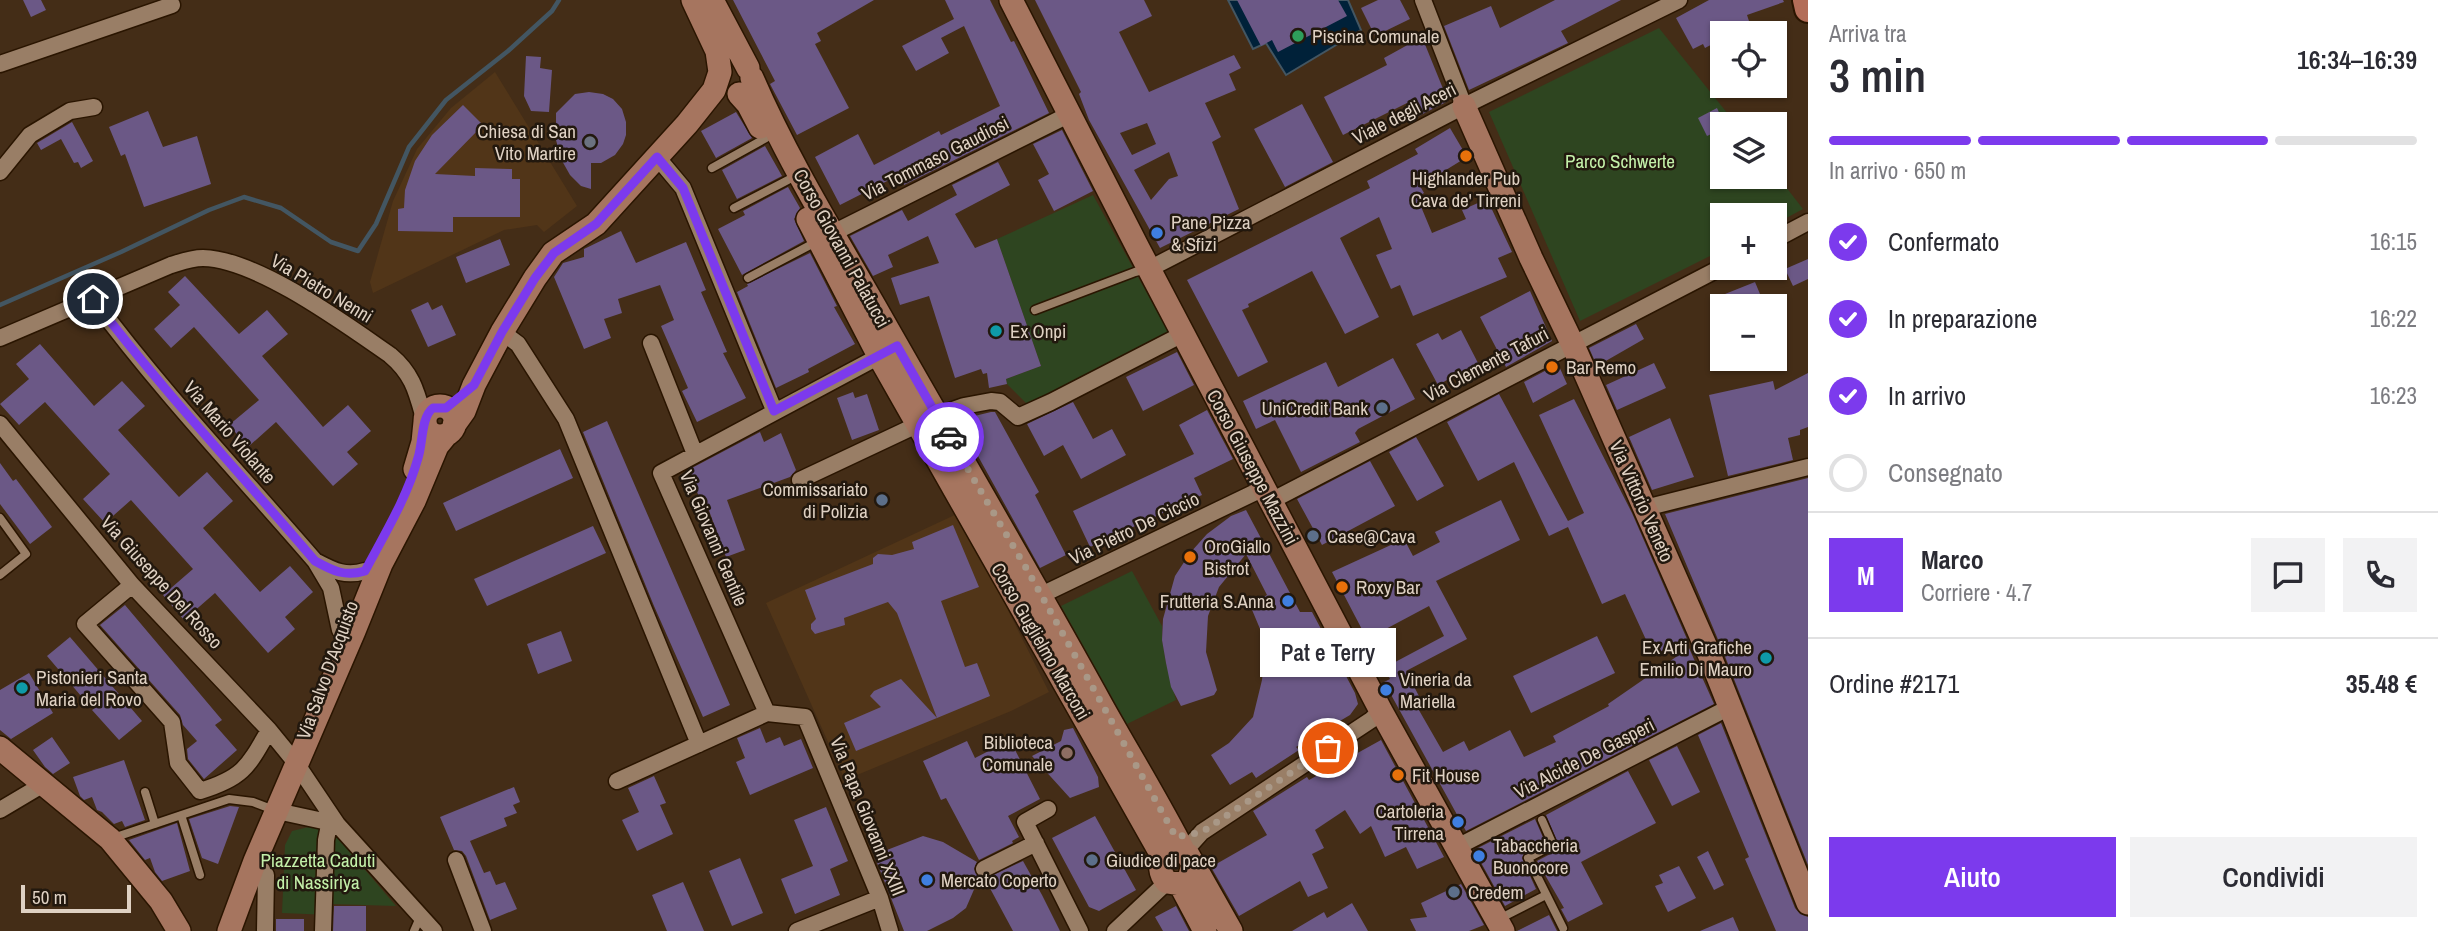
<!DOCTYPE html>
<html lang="it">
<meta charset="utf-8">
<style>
:root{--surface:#fff;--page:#f2f2f3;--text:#2b2b33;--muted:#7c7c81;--line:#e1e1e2;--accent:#7c3aed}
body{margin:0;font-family:"Archivo Narrow",sans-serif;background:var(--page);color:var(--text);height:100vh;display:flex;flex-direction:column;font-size:26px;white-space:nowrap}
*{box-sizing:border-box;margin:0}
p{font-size:23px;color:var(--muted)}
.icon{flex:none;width:38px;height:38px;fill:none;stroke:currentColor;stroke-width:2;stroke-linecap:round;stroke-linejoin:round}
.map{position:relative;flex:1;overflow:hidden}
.details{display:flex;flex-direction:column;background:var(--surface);width:630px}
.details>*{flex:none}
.buttons{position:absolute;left:1710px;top:21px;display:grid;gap:14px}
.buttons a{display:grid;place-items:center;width:77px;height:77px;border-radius:0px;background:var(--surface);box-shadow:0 2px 5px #0004;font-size:35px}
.scale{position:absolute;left:21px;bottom:18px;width:110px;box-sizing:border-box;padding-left:7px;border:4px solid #dfd1c3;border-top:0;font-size:19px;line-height:24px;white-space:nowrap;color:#dfd1c3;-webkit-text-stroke:5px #22180e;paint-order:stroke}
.pin{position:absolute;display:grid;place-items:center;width:60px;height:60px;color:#fff;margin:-30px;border:4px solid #fff;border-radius:50%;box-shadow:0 2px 7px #0007}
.courier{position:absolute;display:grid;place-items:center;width:70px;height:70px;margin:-35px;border:5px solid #7c3aed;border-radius:50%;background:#fff;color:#222;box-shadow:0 2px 9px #0007}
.bubble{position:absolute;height:49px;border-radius:0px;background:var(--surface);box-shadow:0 2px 5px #0004;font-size:23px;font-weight:600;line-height:49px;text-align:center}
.headline em{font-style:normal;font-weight:600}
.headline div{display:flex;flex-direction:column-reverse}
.headline{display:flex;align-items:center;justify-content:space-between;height:119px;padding:0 21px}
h1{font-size:46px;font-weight:600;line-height:52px}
.bar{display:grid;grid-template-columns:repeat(4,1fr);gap:10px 7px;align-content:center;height:84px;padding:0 21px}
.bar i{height:9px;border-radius:5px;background:var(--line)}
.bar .selected{background:var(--accent)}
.bar p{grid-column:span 4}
.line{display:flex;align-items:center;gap:18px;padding:0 21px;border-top:2px solid var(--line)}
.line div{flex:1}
.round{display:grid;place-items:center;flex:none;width:74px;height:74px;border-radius:0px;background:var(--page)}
ol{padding:0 21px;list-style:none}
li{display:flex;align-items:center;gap:21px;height:77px}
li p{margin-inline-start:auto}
li .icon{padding:7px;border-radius:50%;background:var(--accent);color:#fff;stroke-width:4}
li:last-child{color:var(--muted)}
li i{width:38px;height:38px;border:4px solid var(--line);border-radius:50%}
.button{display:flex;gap:14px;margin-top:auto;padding:14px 21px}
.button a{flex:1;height:80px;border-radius:0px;background:var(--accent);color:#fff;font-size:28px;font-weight:600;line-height:80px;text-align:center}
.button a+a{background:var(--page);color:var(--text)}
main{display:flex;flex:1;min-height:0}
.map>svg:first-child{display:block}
</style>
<main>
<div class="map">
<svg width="1808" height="931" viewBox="0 0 1808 931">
<rect width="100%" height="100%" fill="#442d17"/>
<path fill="#513518" d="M495,72L577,206L544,232L537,225L504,230L373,293L370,282L393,201L417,149L451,108Z
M959,513L1049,692L1011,711L845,780L766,603Z"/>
<path fill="#2e4520" d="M1659,28L1736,124H1722V177H1774L1775,173L1803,209L1775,224L1774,215H1722V250L1580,321L1489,112Z
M1093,195L1170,335L1029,406L1007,384L1006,379L1041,366L997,239Z
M1132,571L1162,626V640L1166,663L1176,700L1127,724L1061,606Z
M321,824L337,837L396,906L330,904L329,915L282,913L285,845L292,831Z"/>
<path fill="#002139" stroke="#435662" stroke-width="2" d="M1228,0H1348L1361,30L1286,75L1266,43L1253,49Z"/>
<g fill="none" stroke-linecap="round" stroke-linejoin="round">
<path stroke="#435662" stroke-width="4.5" d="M0,305L121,252L209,210L244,197L281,208L331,242L358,251L376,224L409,147L446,100L508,51L552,11L559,0"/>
</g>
<path fill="#6b5886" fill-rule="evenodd" d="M23,0H41L46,10L31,17Z
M733,0H874L817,33L821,41L815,44L849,108L797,135L770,84L775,81Z
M945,0H990L1011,42L1014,41L1049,113L904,185L899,175L840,205L815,157L858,134L874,165L939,131L941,135L1000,106L964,26L941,38L949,53L916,71L902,46L954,19Z
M1035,0H1144L1152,16L1119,32L1149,92L1234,55L1241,68L1229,74L1236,90L1205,103L1221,137L1212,142L1239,209L1160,248L1089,120L1079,94L1081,92ZM1147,123L1156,144L1132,155L1120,133ZM1169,152L1178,176L1169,179L1151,200L1134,170Z
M1237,0H1338L1347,16L1278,52L1272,40L1261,46Z
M1378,0H1400L1410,19L1375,36L1361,8Z
M1555,0H1621L1561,31L1568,43L1469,90L1444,26L1491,6L1500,28Z
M1709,0H1783L1784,2L1747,15L1753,33H1722V39L1705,48L1703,44L1693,49L1676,18Z
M1422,37L1448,101L1415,118L1407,103L1343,135L1324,97L1387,65L1384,58Z
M526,56L541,57L540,68L552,70L549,112L531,111L524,96Z
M589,92L603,94L613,99L622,109L626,122V135L623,144L615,155L601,163H591V189L581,186L570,175L561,159L556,140V113L575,94Z
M1302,104L1333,162L1285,187L1254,129Z
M463,105L483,125L435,174L475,176V168L512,169V179H520V217H453V232L398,231V209L404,208L405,190L415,161L432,135Z
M1717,108L1722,119V129L1707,136L1698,118Z
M148,111L163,147L197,136L211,184L144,207L125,154L121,156L109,127Z
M736,112L752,138L716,158L701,131Z
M72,122L93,161L81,168L78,162L74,163L61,139L41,150L37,143Z
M1450,128L1467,157L1420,186L1424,193L1417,197L1432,233L1466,219L1462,210L1487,199L1512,252L1498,258L1507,277L1413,316L1400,285L1391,289L1376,255L1392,249L1379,217L1340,238L1379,317L1345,334L1312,271L1248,304L1249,307L1242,310L1268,362L1238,377L1187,280L1370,188L1367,181L1418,154L1415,149Z
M1062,130L1093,191L1054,211L1038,180L1049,174L1033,144Z
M765,146L782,176L737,199L722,170Z
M998,162L1010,185L955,214L975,248L997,239L1041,366L1006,379L1007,384L989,388L987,373L983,374L981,369L955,378L929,296L900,305L891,278L939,263L928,236L888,255L893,267L873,276L850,236L902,210L908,221L957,195L952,185Z
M788,187L800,208L794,219L804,241L742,275L718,229L745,215L743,211Z
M621,231L636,263L686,242L706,290L701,292L727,352L723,353L746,398L697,422L682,391L688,388L661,326L674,320L660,285L618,299L622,313L604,319L611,338L584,349L554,277L563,263L584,257V249Z
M500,239L510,265L466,283L456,257Z
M810,253L837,306L834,307L855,344L808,369L809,372L776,388L737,292L748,286L747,284Z
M1808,259V279L1793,286L1785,269Z
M185,276L239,334L267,310L288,334L262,356L323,427L348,405L371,431L347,452L358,464L333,486L276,422L248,447L229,425L259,400L194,327L171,348L154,329L180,305L168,292Z
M1755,282L1765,306H1724L1720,296Z
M1530,291L1552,341L1506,367L1480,317Z
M428,302L432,310L442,305L456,335L428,347L411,310Z
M1636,324L1644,339L1597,366L1589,348Z
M1461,330L1478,363L1438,385L1416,344L1438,333L1442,340Z
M40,344L94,406L122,381L145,406L118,430L179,497L207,472L233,501L203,528L260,592L290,566L313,592L285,617L295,629L268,653L215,593L184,620L163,595L193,569L131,500L105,523L83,499L110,474L45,402L19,425L0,404L29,379L16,364Z
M1177,352L1194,385L1143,411L1126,377Z
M1393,358L1415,399L1358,429L1355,433L1360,442L1301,472L1275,420L1256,429L1243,401L1326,362L1338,387Z
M1654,363L1666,388L1617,410L1606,385Z
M1558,364L1567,384L1533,403L1524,382Z
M1808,373V427L1800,430V435L1788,438L1793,460L1728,476L1709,395L1773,381L1775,390Z
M853,392L855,398L867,394L879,430L852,440L837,398Z
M1499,394L1568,521L1584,513L1539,415L1574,399L1632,513L1687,639L1653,655L1625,594L1602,604L1568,527L1549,536L1514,462L1478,481L1447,422Z
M1073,402L1093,439L1112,429L1126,455L1081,479L1063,445L1044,456L1027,424Z
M1207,410L1233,459L1194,478L1202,495L1090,547L1073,511L1194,454L1179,425Z
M991,412H995L1039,492L1035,495L1066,555L1040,568L958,420Z
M1670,418L1694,477L1652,490L1629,437Z
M607,421L730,705L703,717L654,606L583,432Z
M760,432L764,442L781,433L796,470L790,477L727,500L745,550L726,557L708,508L704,509L688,470Z
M1416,437L1444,486L1417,501L1389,452Z
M560,449L573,478L456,531L443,503Z
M1370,461L1395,506L1322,545L1297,499Z
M0,463L13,481L16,479L52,527L30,544L0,504Z
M1808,478V865L1722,649L1665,514Z
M1501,500L1520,540L1436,581L1467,639L1406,671L1422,702L1416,705L1443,752L1464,741L1469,751L1510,730L1524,757L1556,742L1553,736L1609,706L1608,704L1689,648L1714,704L1466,831L1384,682L1390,679L1384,668L1444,636L1429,606L1367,639L1332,572L1404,539L1413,556L1440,542L1435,532Z
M1246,510L1300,612H1312L1355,693L1358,704L1350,715L1296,747L1299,750L1256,778L1252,772L1230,785L1211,755L1229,743L1253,717L1262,680L1265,655L1263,636L1250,605L1267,595L1246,554L1219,587L1208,616L1206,652L1217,690L1214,695L1181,706L1171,687L1166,663L1162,640L1163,619L1175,576L1190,553L1207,534L1231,516Z
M953,525L979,587L941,601L965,667L977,663L990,696L937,718L897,613L888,602L844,618L845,625L815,634L811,629V624L816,619L805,590L873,564V558L878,554L892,555L914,549L912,542Z
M593,526L606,553L487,606L474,579Z
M125,605L222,720L215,725L237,750L204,779L188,759L187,749L197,741L183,725L180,715L100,625Z
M561,631L572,661L538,674L527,644Z
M1597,636L1615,673L1531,713L1513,676Z
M70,637L142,721L119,740L92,710L95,708L86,693L81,696L47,656Z
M29,673L53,713L11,739L0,730V690Z
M901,679L937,718L856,751L844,723L881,707L870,696L874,691Z
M1721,723L1795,908L1800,914L1808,917V931H1776L1745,859L1749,857L1698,735Z
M760,728L766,743L780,737L784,746L801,739L813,768L750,795L736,762L745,758L737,738Z
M1073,728L1098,777L1099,787L1070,798L1032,756L1061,741L1064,730Z
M52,737L70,763L53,774L45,767L33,750Z
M1010,740L1040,799L1008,816L1019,837L1012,841L1013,843L979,860L946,798L941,800L923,761L967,741L975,758Z
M1381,740L1444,857L1417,869L1406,847L1385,857L1371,826L1360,834L1345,810L1315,830L1324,848L1312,854L1328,888L1308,897L1300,881L1239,916L1211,867L1267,835L1253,811L1307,777L1309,780Z
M1677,746L1700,792L1672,806L1649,760Z
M124,760L145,820L125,827L122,821L114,824L102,812L97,810L92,797L84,800L80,796L73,777Z
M1628,771L1656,823L1581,862L1603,904L1568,922L1561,909L1564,908L1537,861L1556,851L1559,846L1546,815Z
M654,776L666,803L660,805L673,834L637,851L622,820L639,812L628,788Z
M514,787L520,802L513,805L517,813L504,818L507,826L470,841L484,873L490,871L496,885L505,882L517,909L490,920L466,856L462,851L454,850L440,817Z
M230,806L239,807L218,864L202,858L189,819Z
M826,807L848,861L830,869L840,895L795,914L781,879L813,866L794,820Z
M1095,816L1136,890L1099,911L1089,907L1052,838Z
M1535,819L1545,842L1524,853L1522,858L1536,889L1505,906L1474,850Z
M177,823L190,871L162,881L155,872L150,858L145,860L129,840Z
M923,836L943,842L977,862L974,869L979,878L966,908L953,918L927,931H904L874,855Z
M1708,851L1724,885L1714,890L1697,857Z
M740,858L763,913L732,926L709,871Z
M1023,861L1042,895L1060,931H1013L985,879Z
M1679,866L1696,898L1668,912L1655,886L1663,883L1659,875Z
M683,882L704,931H667L652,895Z
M1461,884L1484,925L1469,931H1416L1410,919L1427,917L1421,903Z
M1352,903L1368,931H1292L1324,912L1327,918Z
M334,906H366V931H333Z
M1176,906L1189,931H1163L1155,917Z
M1549,915L1557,931H1517Z
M1733,917L1739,931H1700Z
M276,919H304V931H276Z"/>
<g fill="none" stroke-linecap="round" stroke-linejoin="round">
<g stroke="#2a1500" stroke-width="11">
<path id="lane" d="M712,168L766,138
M734,208L788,180
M748,278L816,242
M1035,310L1135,272L1147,269
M0,518L26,554L0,575
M145,792L155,824
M181,815L200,875
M1542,820L1553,845L1528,858L1563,928
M113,838L229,799L253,802L274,810
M1499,919L1546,895
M414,931L421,915"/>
</g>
<g stroke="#2a1500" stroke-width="19">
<path id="street" d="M1423,0L1464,106
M0,64L172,5
M657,157L683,188L774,410
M0,172L30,135L70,111L94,107
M825,237L1070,114
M1774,240L1808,222
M1149,269L1464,106L1679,0
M93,299C161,391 240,474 315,561L331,588L340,630
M502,332L518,344L566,419L699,744
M0,338L171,265C181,262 191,258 203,258C257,259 345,324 390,355C414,375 417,394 425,422
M651,343L695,454
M887,352L661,473L767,713L805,717L880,898L890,931
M0,424L132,585L269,730L296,763L337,824L434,931
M800,480L936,416L964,406L991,401L1000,402L1018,417L1051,402L1183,334
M1271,501L1722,267
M1645,508L1808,467
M317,562C334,571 346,577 365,571
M132,585L85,624L172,722L178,763L200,791C243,778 248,767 269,730
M1033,599L1264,488
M617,781L767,713
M1048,809L1025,822L1080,931
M0,810L42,785
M277,811L337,824
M1457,847L1730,707
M1184,852L1202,832L1371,720L1381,711
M456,860L483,931
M255,861L266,875L265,931
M984,869L1036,843
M323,931L326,840L328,830L337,824
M797,931L880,898
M1115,931L1167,882"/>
</g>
<g stroke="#2a1500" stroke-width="26">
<path id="secondary" d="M712,0L748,68
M1011,0L1138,248L1381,711L1503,931
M752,78C786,157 832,232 875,307C951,441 1029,574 1103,708C1130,756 1159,803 1184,852
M739,94L748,104L760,127
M1464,106L1531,258L1572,343L1709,654L1808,903
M808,219L879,356L1163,857
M425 421a15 15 0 1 1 30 0a15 15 0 1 1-30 0Z
M454,425L464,411L474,385L502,332L535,278L553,253L596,224L687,124L714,90L720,72L717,51L693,0
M415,469L423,442L425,422
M0,748L110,839L161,901L179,931
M1193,865L1189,879L1180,884L1167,882C1151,865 1168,842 1188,855L1231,931
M1180,884L1205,931
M229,931L255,861L354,631L381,564L414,501L437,446L446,435"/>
</g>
<g stroke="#2a1500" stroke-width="30">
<path id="primary" d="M1806,0L1808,9"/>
</g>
<use href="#lane" stroke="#997e66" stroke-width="8"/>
<use href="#street" stroke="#997e66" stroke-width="16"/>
<use href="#secondary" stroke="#a6755f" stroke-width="23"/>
<use href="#primary" stroke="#b36d58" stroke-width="26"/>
</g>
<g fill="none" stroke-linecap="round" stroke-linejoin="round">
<path stroke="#a99887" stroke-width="7" stroke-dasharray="0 12.6" d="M949,437L1029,573L1176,837L1202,832L1328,748"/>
<path stroke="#7c3aed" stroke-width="9" d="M93,299C162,390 241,474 315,561C333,571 345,577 365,571C384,535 407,498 418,458C423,443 421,417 433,408H446L474,385L502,332L535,278L554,253L596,224L657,157L683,188L774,411L897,346L949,437"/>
</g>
<circle fill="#2e9e5b" stroke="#22180e" stroke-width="2.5" cx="1298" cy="36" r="7"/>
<circle fill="#6b7280" stroke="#22180e" stroke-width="2.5" cx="590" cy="142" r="7"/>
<g fill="#e8710a" stroke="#22180e" stroke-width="2.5">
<circle cx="1466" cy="156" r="7"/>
<circle cx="1552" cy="367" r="7"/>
<circle cx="1190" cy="557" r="7"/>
<circle cx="1342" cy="587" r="7"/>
<circle cx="1398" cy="775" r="7"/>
</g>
<g fill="#3f7fe0" stroke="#22180e" stroke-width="2.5">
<circle cx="1157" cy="233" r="7"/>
<circle cx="1288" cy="601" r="7"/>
<circle cx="1386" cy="690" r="7"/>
<circle cx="1458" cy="822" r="7"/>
<circle cx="1479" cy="856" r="7"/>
<circle cx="927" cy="880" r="7"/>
</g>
<g fill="#0f9aa8" stroke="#22180e" stroke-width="2.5">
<circle cx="996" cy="331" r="7"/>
<circle cx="1766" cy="658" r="7"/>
<circle cx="22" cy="688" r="7"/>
</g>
<g fill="#5c6f8a" stroke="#22180e" stroke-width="2.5">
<circle cx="1382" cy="408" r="7"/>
<circle cx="882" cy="500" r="7"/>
<circle cx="1313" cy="536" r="7"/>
<circle cx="1092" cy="860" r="7"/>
<circle cx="1454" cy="892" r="7"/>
</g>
<circle fill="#8d6e63" stroke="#22180e" stroke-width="2.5" cx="1067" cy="753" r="7"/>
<g text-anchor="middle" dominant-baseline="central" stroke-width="5" stroke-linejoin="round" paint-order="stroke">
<g font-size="19" fill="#dfd1c3" stroke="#22180e" text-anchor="start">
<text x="1312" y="36">Piscina Comunale</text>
<text x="576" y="131" text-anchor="end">Chiesa di San<tspan x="576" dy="22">Vito Martire</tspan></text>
<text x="1466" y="178" text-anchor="middle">Highlander Pub<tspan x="1466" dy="22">Cava de' Tirreni</tspan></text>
<text x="1171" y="222">Pane Pizza<tspan x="1171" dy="22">&amp; Sfizi</tspan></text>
<text x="1010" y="331">Ex Onpi</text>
<text x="1566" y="367">Bar Remo</text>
<text x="1368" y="408" text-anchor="end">UniCredit Bank</text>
<text x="868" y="489" text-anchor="end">Commissariato<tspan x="868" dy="22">di Polizia</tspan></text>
<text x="1327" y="536">Case@Cava</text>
<text x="1204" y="546">OroGiallo<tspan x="1204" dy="22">Bistrot</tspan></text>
<text x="1356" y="587">Roxy Bar</text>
<text x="1274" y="601" text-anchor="end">Frutteria S.Anna</text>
<text x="1752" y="647" text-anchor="end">Ex Arti Grafiche<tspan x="1752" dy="22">Emilio Di Mauro</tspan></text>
<text x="36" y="677">Pistonieri Santa<tspan x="36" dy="22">Maria del Rovo</tspan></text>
<text x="1400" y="679">Vineria da<tspan x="1400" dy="22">Mariella</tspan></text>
<text x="1053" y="742" text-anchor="end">Biblioteca<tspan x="1053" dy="22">Comunale</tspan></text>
<text x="1412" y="775">Fit House</text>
<text x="1444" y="811" text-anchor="end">Cartoleria<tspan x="1444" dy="22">Tirrena</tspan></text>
<text x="1493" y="845">Tabaccheria<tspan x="1493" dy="22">Buonocore</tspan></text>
<text x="1106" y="860">Giudice di pace</text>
<text x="941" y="880">Mercato Coperto</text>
<text x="1468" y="892">Credem</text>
</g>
<g font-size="19" fill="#dfd1c3" stroke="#22180e">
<text transform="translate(1404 113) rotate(-27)">Viale degli Aceri</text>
<text transform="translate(935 158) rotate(-27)">Via Tommaso Gaudiosi</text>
<text transform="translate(842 248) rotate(61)">Corso Giovanni Palatucci</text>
<text transform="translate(322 288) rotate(31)">Via Pietro Nenni</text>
<text transform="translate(1486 364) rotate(-28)">Via Clemente Tafuri</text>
<text transform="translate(230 432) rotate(49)">Via Mario Violante</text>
<text transform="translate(1253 467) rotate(62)">Corso Giuseppe Mazzini</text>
<text transform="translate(1642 501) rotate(66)">Via Vittorio Veneto</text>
<text transform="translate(1134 528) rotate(-26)">Via Pietro De Ciccio</text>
<text transform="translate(714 538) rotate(67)">Via Giovanni Gentile</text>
<text transform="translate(162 582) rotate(48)">Via Giuseppe Del Rosso</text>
<text transform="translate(1041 641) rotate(60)">Corso Guglielmo Marconi</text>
<text transform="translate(327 670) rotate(-70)">Via Salvo D'Acquisto</text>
<text transform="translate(1584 758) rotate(-27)">Via Alcide De Gasperi</text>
<text transform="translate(868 816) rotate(68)">Via Papa Giovanni XXIII</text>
</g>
<g font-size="19" fill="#c3f0a9" stroke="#22180e">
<text x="1620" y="161">Parco Schwerte</text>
<text x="318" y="860">Piazzetta Caduti<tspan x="318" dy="22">di Nassiriya</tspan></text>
</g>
</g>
</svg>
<div class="buttons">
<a><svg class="icon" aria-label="locate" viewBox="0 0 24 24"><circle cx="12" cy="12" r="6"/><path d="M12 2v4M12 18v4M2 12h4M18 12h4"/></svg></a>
<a><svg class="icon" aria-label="layers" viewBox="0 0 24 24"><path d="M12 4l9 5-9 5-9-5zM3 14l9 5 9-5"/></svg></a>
<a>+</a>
<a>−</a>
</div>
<div class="scale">50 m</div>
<div class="pin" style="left:1328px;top:748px;background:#ea580c"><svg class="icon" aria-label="bag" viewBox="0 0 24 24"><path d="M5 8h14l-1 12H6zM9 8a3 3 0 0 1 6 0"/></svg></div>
<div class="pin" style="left:93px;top:299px;background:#1f2937"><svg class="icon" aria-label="home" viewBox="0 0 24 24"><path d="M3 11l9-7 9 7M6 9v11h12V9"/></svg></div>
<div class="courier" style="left:949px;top:437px"><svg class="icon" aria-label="car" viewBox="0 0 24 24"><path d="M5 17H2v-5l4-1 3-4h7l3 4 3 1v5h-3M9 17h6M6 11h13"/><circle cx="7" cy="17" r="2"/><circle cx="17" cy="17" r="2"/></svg></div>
<div class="bubble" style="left:1260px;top:628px;width:136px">Pat e Terry</div>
</div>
<section class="details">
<div class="headline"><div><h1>3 min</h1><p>Arriva tra</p></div><em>16:34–16:39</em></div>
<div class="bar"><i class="selected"></i><i class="selected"></i><i class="selected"></i><i></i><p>In arrivo · 650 m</p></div>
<ol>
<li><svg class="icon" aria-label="check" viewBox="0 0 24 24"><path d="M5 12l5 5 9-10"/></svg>Confermato<p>16:15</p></li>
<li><svg class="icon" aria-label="check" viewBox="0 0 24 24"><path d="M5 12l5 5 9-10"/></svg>In preparazione<p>16:22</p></li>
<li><svg class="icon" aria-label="check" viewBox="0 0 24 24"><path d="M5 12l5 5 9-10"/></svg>In arrivo<p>16:23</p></li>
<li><i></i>Consegnato</li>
</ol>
<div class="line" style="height:126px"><b class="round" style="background:var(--accent);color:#fff">M</b><div><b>Marco</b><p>Corriere · 4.7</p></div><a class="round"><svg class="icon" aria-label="chat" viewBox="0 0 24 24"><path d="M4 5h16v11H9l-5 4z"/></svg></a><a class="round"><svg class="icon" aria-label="phone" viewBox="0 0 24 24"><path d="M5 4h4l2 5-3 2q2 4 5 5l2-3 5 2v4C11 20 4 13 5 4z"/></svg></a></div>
<div class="line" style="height:91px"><div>Ordine #2171</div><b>35.48 €</b></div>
<div class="button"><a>Aiuto</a><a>Condividi</a></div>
</section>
</main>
